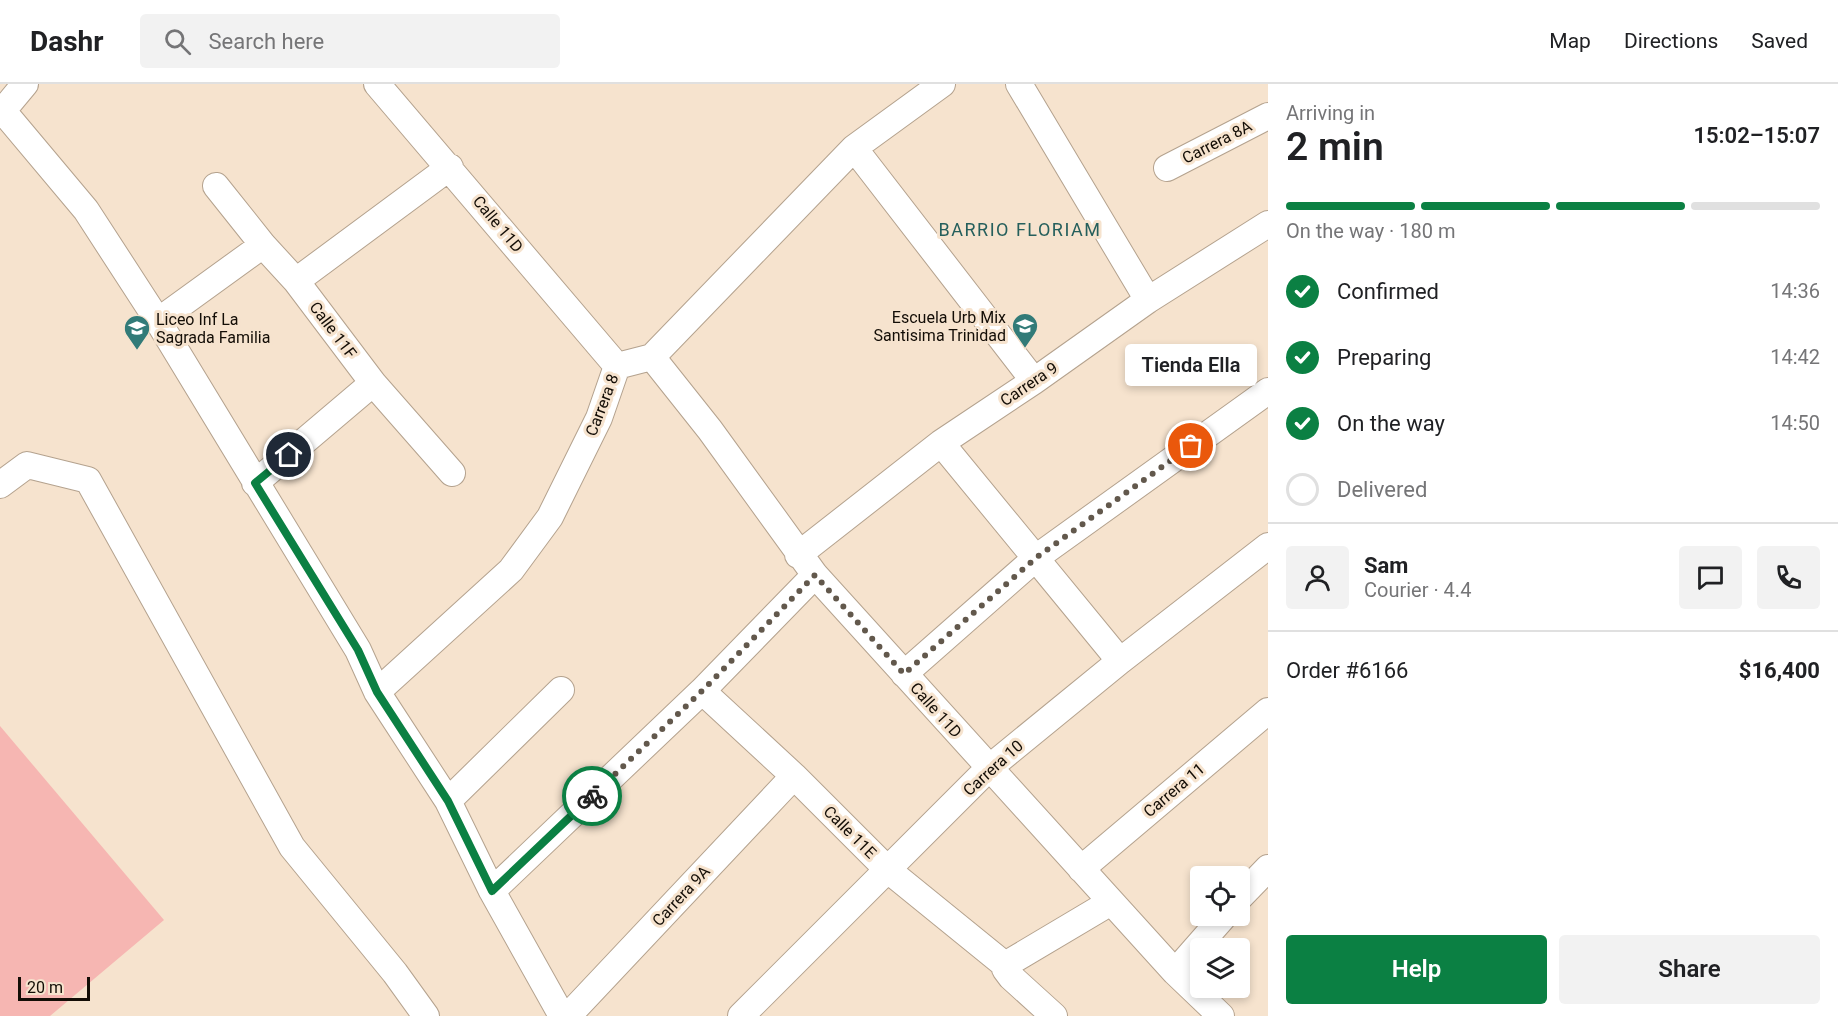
<!DOCTYPE html>
<meta charset="utf-8">
<style>
:root{--surface:#fff;--page:#f2f2f2;--text:#202124;--muted:#757577;--line:#e0e0e0;--accent:#0b8043}
body{margin:0;font-family:Roboto,sans-serif;background:var(--page);color:var(--text);height:100vh;display:flex;flex-direction:column;font-size:22px;white-space:nowrap}
*{box-sizing:border-box;margin:0}
p{font-size:20px;color:var(--muted)}
.icon{flex:none;width:33px;height:33px;fill:none;stroke:currentColor;stroke-width:2;stroke-linecap:round;stroke-linejoin:round}
.map{position:relative;flex:1;overflow:hidden}
.details{display:flex;flex-direction:column;background:var(--surface);width:570px}
.details>*{flex:none}
.buttons{position:absolute;left:1190px;top:782px;display:grid;gap:12px}
.buttons a{display:grid;place-items:center;width:60px;height:60px;border-radius:6px;background:var(--surface);box-shadow:0 3px 9px #0003;font-size:30px}
.scale{position:absolute;left:18px;bottom:15px;width:72px;box-sizing:border-box;padding-left:6px;border:3px solid #130d06;border-top:0;font-size:16px;line-height:21px;white-space:nowrap;color:#130d06;-webkit-text-stroke:4px #f6e3ce;paint-order:stroke}
.pin{position:absolute;display:grid;place-items:center;width:51px;height:51px;color:#fff;margin:-26px;border:3px solid #fff;border-radius:50%;box-shadow:0 2px 6px #0007}
.courier{position:absolute;display:grid;place-items:center;width:60px;height:60px;margin:-30px;border:4px solid #0b8043;border-radius:50%;background:#fff;color:#222;box-shadow:0 2px 8px #0007}
.bubble{position:absolute;height:42px;border-radius:6px;background:var(--surface);box-shadow:0 3px 9px #0003;font-size:20px;font-weight:600;line-height:42px;text-align:center}
.summary em{font-style:normal;font-weight:600}
.summary div{display:flex;flex-direction:column-reverse}
.summary{display:flex;align-items:center;justify-content:space-between;height:102px;padding:0 18px}
h1{font-size:39px;font-weight:600;line-height:45px}
.bar{display:grid;grid-template-columns:repeat(4,1fr);gap:9px 6px;align-content:center;height:72px;padding:0 18px}
.bar i{height:8px;border-radius:4px;background:var(--line)}
.bar .selected{background:var(--accent)}
.bar p{grid-column:span 4}
.line{display:flex;align-items:center;gap:15px;padding:0 18px;border-top:2px solid var(--line)}
.line div{flex:1}
.round{display:grid;place-items:center;flex:none;width:63px;height:63px;border-radius:6px;background:var(--page)}
ol{padding:0 18px;list-style:none}
li{display:flex;align-items:center;gap:18px;height:66px}
li p{margin-inline-start:auto}
li .icon{padding:6px;border-radius:50%;background:var(--accent);color:#fff;stroke-width:4}
li:last-child{color:var(--muted)}
li i{width:33px;height:33px;border:3px solid var(--line);border-radius:50%}
.cta{display:flex;gap:12px;margin-top:auto;padding:12px 18px}
.cta a{flex:1;height:69px;border-radius:6px;background:var(--accent);color:#fff;font-size:24px;font-weight:600;line-height:69px;text-align:center}
.cta a+a{background:var(--page);color:var(--text)}
header{display:flex;align-items:center;gap:36px;box-sizing:border-box;height:84px;padding:0 30px;background:var(--surface);border-bottom:2px solid var(--line)}
header strong{font-size:28px}
nav{display:flex;gap:33px;margin-inline-start:auto;font-size:21px}
.search{width:420px;height:54px;background:var(--page);display:flex;align-items:center;gap:15px;box-sizing:border-box;padding:0 21px;border-radius:6px;color:var(--muted);font-size:22px}
main{display:flex;flex:1;min-height:0}
.map>svg:first-child{display:block}
</style>
<header>
<strong>Dashr</strong>
<div class="search"><svg class="icon" aria-label="search" viewBox="0 0 24 24"><circle cx="10" cy="10" r="6"/><path d="M15 15l6 6"/></svg>Search here</div>
<nav><a>Map</a><a>Directions</a><a>Saved</a></nav>
</header>
<main>
<div class="map">
<svg width="1268" height="932" viewBox="0 0 1268 932">
<rect width="100%" height="100%" fill="#f6e3ce"/>
<path fill="#f6b6b2" d="M0,642L164,836L50,932H0Z"/>
<g fill="none" stroke-linecap="round" stroke-linejoin="round">
<g stroke="#b4a28e" stroke-width="28">
<path id="street" d="M377,0L617,282
M1019,0L1148,216
M3,27L86,126L158,237L358,566L377,608L448,717L492,807L562,932
M0,30L25,0
M854,64L1034,297
M1167,84L1268,32
M216,102L263,161L296,197L373,299L452,389
M296,197L450,83
M158,237L263,161
M652,273L710,346L815,491L1175,888L1221,932
M617,282L652,273L854,64L942,0
M941,359L1120,577
M255,399L373,299
M0,401L27,381L88,396L292,763L395,889L426,932
M798,471L941,359L1034,297L1148,216L1268,140
M904,590L1037,473L1268,307
M702,607L794,692L888,786L1005,881
M377,608L511,486L550,433L599,334L617,282
M448,717L561,606
M1081,785L1268,627
M492,807L702,607L815,491
M1239,814L1268,784
M1175,888L1225,831
M568,932L794,692
M741,932L989,684L1120,577L1268,462
M1054,932L1011,893L1005,885V881L1111,818"/>
</g>
<use href="#street" stroke="#fff" stroke-width="26"/>
</g>
<g fill="none" stroke-linecap="round" stroke-linejoin="round">
<path stroke="#62584c" stroke-width="6" stroke-dasharray="0 10.8" d="M592,712L702,607L815,491L904,590L1037,473L1191,362"/>
<path stroke="#0b8043" stroke-width="8" d="M289,371L255,399L358,566L377,608L448,717L492,807L592,712"/>
</g>
<defs>
<g id="school-pin" transform="scale(1.35)"><path d="M0 17L-7.5 6A9.5 9.5 0 1 1 7.5 6Z" fill="#327b78" stroke="#f6e3ce"/><path d="M0-5L7-2L0 1L-7-2ZM-4 1L0 2.5L4 1V4Q0 6-4 4Z" fill="#fff"/></g>
</defs>
<g fill-rule="evenodd">
<use href="#school-pin" x="1025" y="242"/>
<use href="#school-pin" x="137" y="244"/>
</g>
<g text-anchor="middle" dominant-baseline="central" stroke-width="6" stroke-linejoin="round" paint-order="stroke">
<g font-size="16" fill="#130d06" stroke="#f6e3ce">
<text transform="translate(1217 58) rotate(-27)">Carrera 8A</text>
<text transform="translate(498 140) rotate(50)">Calle 11D</text>
<text transform="translate(333 246) rotate(53)">Calle 11F</text>
<text transform="translate(1029 300) rotate(-34)">Carrera 9</text>
<text transform="translate(602 321) rotate(-69)">Carrera 8</text>
<text transform="translate(936 626) rotate(48)">Calle 11D</text>
<text transform="translate(993 684) rotate(-42)">Carrera 10</text>
<text transform="translate(1174 706) rotate(-40)">Carrera 11</text>
<text transform="translate(850 748) rotate(45)">Calle 11E</text>
<text transform="translate(681 812) rotate(-47)">Carrera 9A</text>
</g>
<g font-size="16" fill="#130d06" stroke="#f6e3ce" text-anchor="end">
<text x="1006" y="233">Escuela Urb Mix<tspan x="1006" dy="18">Santisima Trinidad</tspan></text>
<text x="156" y="235" text-anchor="start">Liceo Inf La<tspan x="156" dy="18">Sagrada Familia</tspan></text>
</g>
<g font-size="18" letter-spacing="1.5" fill="#255f5c" stroke="#f6e3ce">
<text x="1020" y="145">BARRIO FLORIAM</text>
</g>
</g>
</svg>
<div class="buttons">
<a><svg class="icon" aria-label="locate" viewBox="0 0 24 24"><circle cx="12" cy="12" r="6"/><path d="M12 2v4M12 18v4M2 12h4M18 12h4"/></svg></a>
<a><svg class="icon" aria-label="layers" viewBox="0 0 24 24"><path d="M12 4l9 5-9 5-9-5zM3 14l9 5 9-5"/></svg></a>
</div>
<div class="scale">20 m</div>
<div class="pin" style="left:1191px;top:362px;background:#ea580c"><svg class="icon" aria-label="bag" viewBox="0 0 24 24"><path d="M5 8h14l-1 12H6zM9 8a3 3 0 0 1 6 0"/></svg></div>
<div class="pin" style="left:289px;top:371px;background:#1f2937"><svg class="icon" aria-label="home" viewBox="0 0 24 24"><path d="M3 11l9-7 9 7M6 9v11h12V9"/></svg></div>
<div class="courier" style="left:592px;top:712px"><svg class="icon" aria-label="bike" viewBox="0 0 24 24"><circle cx="6" cy="16" r="4"/><circle cx="18" cy="16" r="4"/><path d="M6 16l4-8h5l3 8M10 8l3 8H6M13 5h3"/></svg></div>
<div class="bubble" style="left:1125px;top:260px;width:132px">Tienda Ella</div>
</div>
<section class="details">
<div class="summary"><div><h1>2 min</h1><p>Arriving in</p></div><em>15:02–15:07</em></div>
<div class="bar"><i class="selected"></i><i class="selected"></i><i class="selected"></i><i></i><p>On the way · 180 m</p></div>
<ol>
<li><svg class="icon" aria-label="check" viewBox="0 0 24 24"><path d="M5 12l5 5 9-10"/></svg>Confirmed<p>14:36</p></li>
<li><svg class="icon" aria-label="check" viewBox="0 0 24 24"><path d="M5 12l5 5 9-10"/></svg>Preparing<p>14:42</p></li>
<li><svg class="icon" aria-label="check" viewBox="0 0 24 24"><path d="M5 12l5 5 9-10"/></svg>On the way<p>14:50</p></li>
<li><i></i>Delivered</li>
</ol>
<div class="line" style="height:108px"><a class="round"><svg class="icon" aria-label="person" viewBox="0 0 24 24"><circle cx="12" cy="8" r="4"/><path d="M4 21q1-7 8-7t8 7"/></svg></a><div><b>Sam</b><p>Courier · 4.4</p></div><a class="round"><svg class="icon" aria-label="chat" viewBox="0 0 24 24"><path d="M4 5h16v11H9l-5 4z"/></svg></a><a class="round"><svg class="icon" aria-label="phone" viewBox="0 0 24 24"><path d="M5 4h4l2 5-3 2q2 4 5 5l2-3 5 2v4C11 20 4 13 5 4z"/></svg></a></div>
<div class="line" style="height:78px"><div>Order #6166</div><b>$16,400</b></div>
<div class="cta"><a>Help</a><a>Share</a></div>
</section>
</main>
